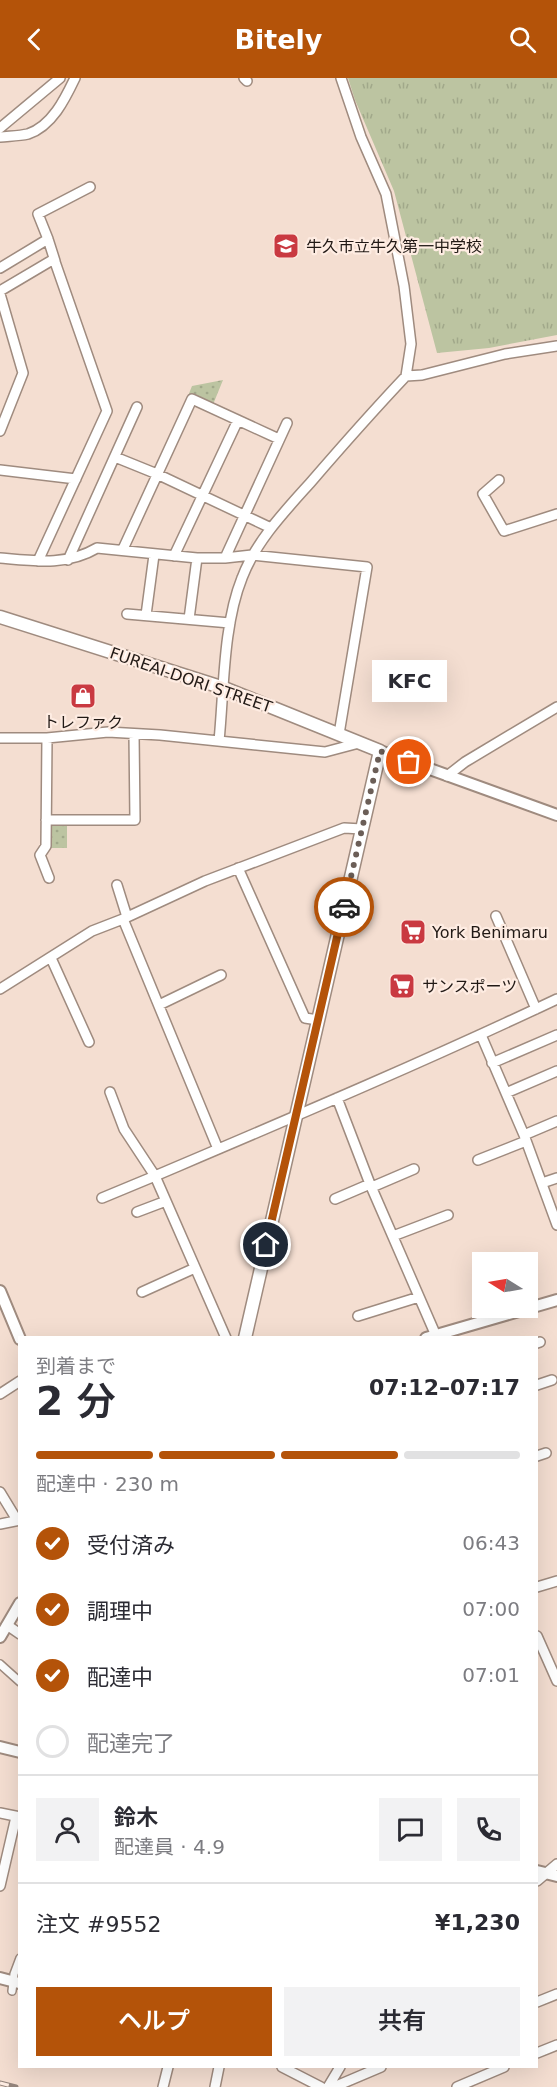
<!DOCTYPE html>
<html lang="ja">
<meta charset="utf-8">
<style>
:root{--surface:#fff;--page:#f2f2f3;--text:#2b2b33;--muted:#7c7c81;--line:#e1e1e2;--accent:#b45309}
body{margin:0;font-family:"DejaVu Sans","Noto Sans JP",sans-serif;background:var(--page);color:var(--text);height:100vh;display:flex;flex-direction:column;font-size:22px;white-space:nowrap}
*{box-sizing:border-box;margin:0}
p{font-size:20px;color:var(--muted)}
.icon{flex:none;width:33px;height:33px;fill:none;stroke:currentColor;stroke-width:2;stroke-linecap:round;stroke-linejoin:round}
.map{position:relative;flex:1;overflow:hidden}
.drawer{position:absolute;left:18px;top:1258px;width:520px;height:732px;display:flex;flex-direction:column;background:var(--surface);border-radius:0px;box-shadow:0 6px 24px #0002}
.drawer>*{flex:none}
.needle{width:39px;rotate:281deg}
.fabs{position:absolute;left:472px;top:1174px;display:grid;gap:12px}
.fabs a{display:grid;place-items:center;width:66px;height:66px;border-radius:0px;background:var(--surface);box-shadow:0 6px 24px #0002;font-size:30px}
.pin{position:absolute;display:grid;place-items:center;width:51px;height:51px;color:#fff;margin:-26px;border:3px solid #fff;border-radius:50%;box-shadow:0 2px 6px #0007}
.courier{position:absolute;display:grid;place-items:center;width:60px;height:60px;margin:-30px;border:4px solid #b45309;border-radius:50%;background:#fff;color:#222;box-shadow:0 2px 8px #0007}
.bubble{position:absolute;height:42px;border-radius:0px;background:var(--surface);box-shadow:0 6px 24px #0002;font-size:20px;font-weight:600;line-height:42px;text-align:center}
.headline em{font-style:normal;font-weight:600}
.headline div{display:flex;flex-direction:column-reverse}
.headline{display:flex;align-items:center;justify-content:space-between;height:102px;padding:0 18px}
h1{font-size:39px;font-weight:600;line-height:45px}
.bar{display:grid;grid-template-columns:repeat(4,1fr);gap:9px 6px;align-content:center;height:72px;padding:0 18px}
.bar i{height:8px;border-radius:4px;background:var(--line)}
.bar .active{background:var(--accent)}
.bar p{grid-column:span 4}
.line{display:flex;align-items:center;gap:15px;padding:0 18px;border-top:2px solid var(--line)}
.line div{flex:1}
.round{display:grid;place-items:center;flex:none;width:63px;height:63px;border-radius:0px;background:var(--page)}
ol{padding:0 18px;list-style:none}
li{display:flex;align-items:center;gap:18px;height:66px}
li p{margin-inline-start:auto}
li .icon{padding:6px;border-radius:50%;background:var(--accent);color:#fff;stroke-width:4}
li:last-child{color:var(--muted)}
li i{width:33px;height:33px;border:3px solid var(--line);border-radius:50%}
.cta{display:flex;gap:12px;margin-top:auto;padding:12px 18px}
.cta a{flex:1;height:69px;border-radius:0px;background:var(--accent);color:#fff;font-size:24px;font-weight:600;line-height:69px;text-align:center}
.cta a+a{background:var(--page);color:var(--text)}
header{display:flex;justify-content:space-between;align-items:center;height:78px;padding:0 18px;background:var(--accent);color:#fff;font-size:27px;font-weight:600}
.map>svg:first-child{display:block}
</style>
<header><svg class="icon" aria-label="back" viewBox="0 0 24 24"><path d="M15 5l-7 7 7 7"/></svg>Bitely<svg class="icon" aria-label="search" viewBox="0 0 24 24"><circle cx="10" cy="10" r="6"/><path d="M15 15l6 6"/></svg></header>
<div class="map">
<svg width="557" height="2009" viewBox="0 0 557 2009">
<defs>
<pattern id="grass-tufts" width="24" height="20" patternUnits="userSpaceOnUse" patternTransform="scale(1.5)"><rect width="24" height="20" fill="#bcc4a1"/><path d="M3 7l-1-3M5 7V3M7 7l1-3M15 17l-1-3M17 17v-4M19 17l1-3" fill="none" stroke="#a1a88a"/></pattern>
<pattern id="park-dots" width="8" height="8" patternUnits="userSpaceOnUse" patternTransform="scale(1.5)"><rect width="8" height="8" fill="#bcc4a1"/><path d="M2 2h.1M6 6h.1" fill="none" stroke="#a1a88a" stroke-width="1.8" stroke-linecap="round"/></pattern>
</defs>
<rect width="100%" height="100%" fill="#f4ded1"/>
<path fill="url(#grass-tufts)" d="M348,0H557V257L489,270L437,275L394,113L355,22Z"/>
<path fill="url(#park-dots)" d="M223,302L212,329L188,318L192,308Z
M67,745V770H50L51,746Z"/>
<g fill="none" stroke-linecap="round" stroke-linejoin="round">
<g stroke="#9f8b7f" stroke-width="10">
<path id="pedestrian" d="M0,1586L20,1604
M12,1913L14,1896L20,1880"/>
</g>
<g stroke="#9f8b7f" stroke-width="12">
<path id="minor" d="M244,0L247,3
M341,0L361,59L386,116L404,208L411,266L406,298
M0,50L60,0
M0,59C9,58 19,58 28,56C52,48 65,21 75,0
M48,161L38,136L90,109
M0,190L48,161L55,183
M0,213L54,181L107,333L38,483
M0,216L23,295L0,353
M115,379L157,396L271,450
M0,392L76,401
M499,402L483,416L504,453L557,436
M123,471L192,321L279,361
M174,478L238,342
M0,480C34,483 67,488 97,470L197,480H225L252,477L367,489L339,656
M225,480L287,345
M68,482L137,329
M127,536L230,545
M146,537L154,477
M189,541L197,480
M0,660H47L108,654L160,657L325,674L359,665
M47,660L46,768L40,777L49,800
M219,663C224,613 223,547 242,500C256,463 285,433 311,404C342,368 373,333 406,298L422,297L505,276L557,268
M447,698L465,684L557,629
M46,742H135L134,656
M238,790L305,940L318,942
M117,807L127,839
M496,838L536,931
M123,841L218,1071
M51,880L89,964
M0,911L92,853L123,841L205,803L344,750L362,751
M159,927L221,897
M481,957L524,1057L557,1147
M492,985L557,957
M506,1015L557,993
M337,1020L370,1106L437,1260
M524,1057L557,1043
M478,1082L526,1063
M542,1105L557,1100
M372,1109L414,1091
M102,1120L155,1098L124,1051L110,1014
M335,1121L370,1106
M137,1134L166,1123
M393,1158L448,1137
M142,1214L195,1190
M358,1238L419,1219
M226,1260L155,1098C289,1041 424,984 557,921
M537,1265L540,1264
M537,1307L552,1302
M0,1316L20,1303
M537,1378L546,1375
M0,1414L17,1442
M0,1446L20,1442
M537,1509L557,1503
M7,1547L20,1556
M537,1558L557,1603
M0,1735L20,1739
M537,1803L557,1786
M0,1808L16,1739
M537,1924L557,1916
M537,1975L557,1967
M282,1989L321,2009
M163,2009L168,1989
M215,2009L219,1989
M328,2009L340,1989
M334,2009L381,1989
M457,2009L504,1989"/>
</g>
<g stroke="#9f8b7f" stroke-width="14">
<path id="tertiary" d="M380,673L557,737
M0,1213L20,1261
M426,1260L557,1222
M0,1559L20,1525
M0,1669L20,1674
M537,1793L557,1798
M0,1900L19,1905"/>
</g>
<g stroke="#9f8b7f" stroke-width="15">
<path id="secondary" d="M0,539L224,610L380,673L245,1260"/>
</g>
<use href="#pedestrian" stroke="#fff" stroke-width="7"/>
<use href="#minor" stroke="#fff" stroke-width="9"/>
<use href="#tertiary" stroke="#fff" stroke-width="10"/>
<use href="#secondary" stroke="#fff" stroke-width="12"/>
<g stroke="#93847b" stroke-width="5">
<path id="rail" d="M0,2005L16,2009"/>
</g>
<use href="#rail" stroke="#feece2" stroke-width="3" stroke-dasharray="9" stroke-linecap="butt"/>
</g>
<g fill="none" stroke-linecap="round" stroke-linejoin="round">
<path stroke="#6b5e57" stroke-width="6" stroke-dasharray="0 10.8" d="M344,829L380,673L409,684"/>
<path stroke="#b45309" stroke-width="8" d="M266,1167L344,829"/>
</g>
<defs>
<g id="school-square" transform="scale(1.35)"><rect x="-9" y="-9" width="18" height="18" rx="4" fill="#c93941" stroke="#feece2"/><path d="M0-5L7-2L0 1L-7-2ZM-4 1L0 2.5L4 1V4Q0 6-4 4Z" fill="#fff"/></g>
<g id="shop-square" transform="scale(1.35)"><rect x="-9" y="-9" width="18" height="18" rx="4" fill="#c93941" stroke="#feece2"/><path d="M-5-2.5h2.3a2.7 3.5 0 0 1 5.4 0H5L5.5 6h-11ZM-1.5-2.5h3a1.5 2.3 0 0 0-3 0Z" fill="#fff"/></g>
<g id="supermarket-square" transform="scale(1.35)"><rect x="-9" y="-9" width="18" height="18" rx="4" fill="#c93941" stroke="#feece2"/><path d="M-6-5.5h2.5l.6 2H6L4.5 2H-2.5L-4.4-4H-6ZM-1.5 3.2a1.3 1.3 0 1 0 .1 0ZM3 3.2a1.3 1.3 0 1 0 .1 0Z" fill="#fff"/></g>
</defs>
<g fill-rule="evenodd">
<use href="#school-square" x="286" y="168"/>
<use href="#shop-square" x="83" y="618"/>
<use href="#supermarket-square" x="413" y="854"/>
<use href="#supermarket-square" x="402" y="908"/>
</g>
<g text-anchor="middle" dominant-baseline="central" stroke-width="4.5" stroke-linejoin="round" paint-order="stroke">
<g font-size="16" fill="#211915" stroke="#feece2" text-anchor="start">
<text x="306" y="168">牛久市立牛久第一中学校</text>
<text x="83" y="644" text-anchor="middle">トレファク</text>
<text x="432" y="854">York Benimaru</text>
<text x="422" y="908">サンスポーツ</text>
</g>
<g font-size="16" fill="#211915" stroke="#feece2">
<text transform="translate(191 602) rotate(19)">FUREAI-DORI STREET</text>
</g>
</g>
</svg>
<div class="fabs">
<a><svg class="needle" viewBox="-14 -14 28 28"><path d="M0-13l5 13h-10z" fill="#e53935"/><path d="M0 13l5-13h-10z" fill="#7c7c81"/></svg></a>
</div>
<div class="pin" style="left:409px;top:684px;background:#ea580c"><svg class="icon" aria-label="bag" viewBox="0 0 24 24"><path d="M5 8h14l-1 12H6zM9 8a3 3 0 0 1 6 0"/></svg></div>
<div class="pin" style="left:266px;top:1167px;background:#1f2937"><svg class="icon" aria-label="home" viewBox="0 0 24 24"><path d="M3 11l9-7 9 7M6 9v11h12V9"/></svg></div>
<div class="courier" style="left:344px;top:829px"><svg class="icon" aria-label="car" viewBox="0 0 24 24"><path d="M5 17H2v-5l4-1 3-4h7l3 4 3 1v5h-3M9 17h6M6 11h13"/><circle cx="7" cy="17" r="2"/><circle cx="17" cy="17" r="2"/></svg></div>
<div class="bubble" style="left:372px;top:582px;width:75px">KFC</div>
<section class="drawer">
<div class="headline"><div><h1>2 分</h1><p>到着まで</p></div><em>07:12–07:17</em></div>
<div class="bar"><i class="active"></i><i class="active"></i><i class="active"></i><i></i><p>配達中 · 230 m</p></div>
<ol>
<li><svg class="icon" aria-label="check" viewBox="0 0 24 24"><path d="M5 12l5 5 9-10"/></svg>受付済み<p>06:43</p></li>
<li><svg class="icon" aria-label="check" viewBox="0 0 24 24"><path d="M5 12l5 5 9-10"/></svg>調理中<p>07:00</p></li>
<li><svg class="icon" aria-label="check" viewBox="0 0 24 24"><path d="M5 12l5 5 9-10"/></svg>配達中<p>07:01</p></li>
<li><i></i>配達完了</li>
</ol>
<div class="line" style="height:108px"><a class="round"><svg class="icon" aria-label="person" viewBox="0 0 24 24"><circle cx="12" cy="8" r="4"/><path d="M4 21q1-7 8-7t8 7"/></svg></a><div><b>鈴木</b><p>配達員 · 4.9</p></div><a class="round"><svg class="icon" aria-label="chat" viewBox="0 0 24 24"><path d="M4 5h16v11H9l-5 4z"/></svg></a><a class="round"><svg class="icon" aria-label="phone" viewBox="0 0 24 24"><path d="M5 4h4l2 5-3 2q2 4 5 5l2-3 5 2v4C11 20 4 13 5 4z"/></svg></a></div>
<div class="line" style="height:78px"><div>注文 #9552</div><b>¥1,230</b></div>
<div class="cta"><a>ヘルプ</a><a>共有</a></div>
</section>
</div>
